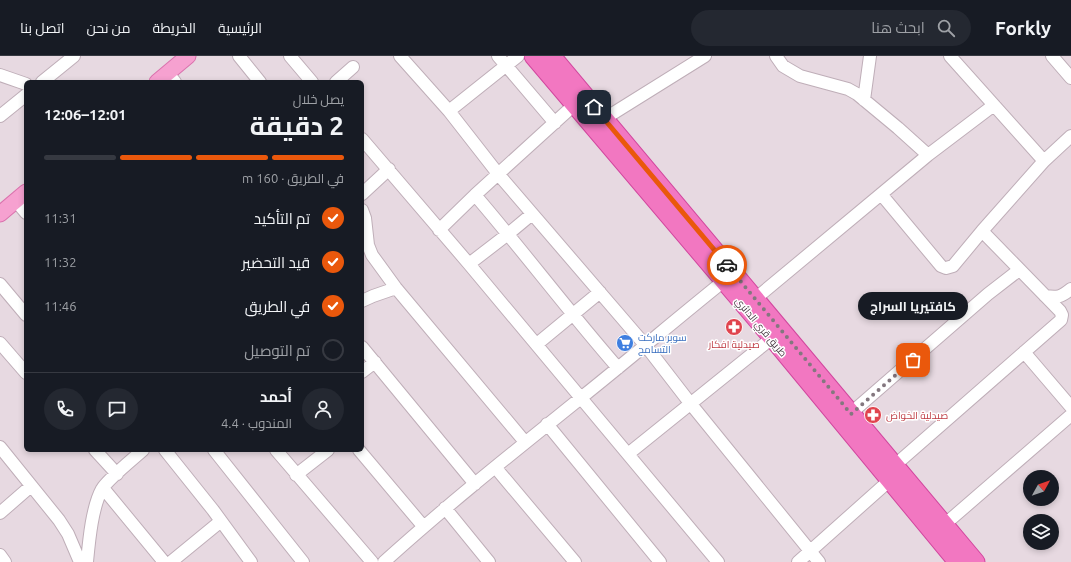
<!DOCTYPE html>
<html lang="ar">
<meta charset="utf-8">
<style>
:root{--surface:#171b24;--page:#242831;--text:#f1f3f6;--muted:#9ea1a6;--line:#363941;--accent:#ea580c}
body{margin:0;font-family:Ubuntu,Cairo,sans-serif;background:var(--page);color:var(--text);direction:rtl;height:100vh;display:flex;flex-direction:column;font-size:15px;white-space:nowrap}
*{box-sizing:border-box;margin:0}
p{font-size:13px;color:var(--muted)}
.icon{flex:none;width:22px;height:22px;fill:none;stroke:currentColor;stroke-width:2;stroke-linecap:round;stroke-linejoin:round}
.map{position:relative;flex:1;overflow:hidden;direction:ltr}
.sheet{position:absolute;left:24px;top:24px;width:340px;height:372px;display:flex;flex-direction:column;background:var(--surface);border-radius:6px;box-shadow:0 2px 6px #0003;direction:rtl}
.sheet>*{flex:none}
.needle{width:26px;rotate:50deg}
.fabs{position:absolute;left:1023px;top:414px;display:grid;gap:8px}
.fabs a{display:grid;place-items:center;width:36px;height:36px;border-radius:50%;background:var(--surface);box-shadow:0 2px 6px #0003;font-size:20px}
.pin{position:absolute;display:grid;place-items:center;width:34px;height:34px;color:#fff;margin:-17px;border-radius:8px;box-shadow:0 2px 6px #0006}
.courier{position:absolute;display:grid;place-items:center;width:40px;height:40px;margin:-20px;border:3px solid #ea580c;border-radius:50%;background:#fff;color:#222;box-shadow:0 1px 5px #0007}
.bubble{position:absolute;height:28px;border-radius:14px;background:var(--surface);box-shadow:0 2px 6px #0003;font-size:13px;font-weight:700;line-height:28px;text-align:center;direction:rtl}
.head em{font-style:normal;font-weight:700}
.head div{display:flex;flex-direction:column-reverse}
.head{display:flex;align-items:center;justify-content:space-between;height:68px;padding:0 20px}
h1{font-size:26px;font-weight:700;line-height:30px}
.bar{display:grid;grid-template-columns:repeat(4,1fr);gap:6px 4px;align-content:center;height:48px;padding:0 20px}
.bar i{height:5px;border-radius:3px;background:var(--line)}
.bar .selected{background:var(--accent)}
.bar p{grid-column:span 4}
.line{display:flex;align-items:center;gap:10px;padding:0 20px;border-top:1px solid var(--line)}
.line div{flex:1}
.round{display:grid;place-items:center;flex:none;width:42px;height:42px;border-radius:21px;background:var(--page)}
ol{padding:0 20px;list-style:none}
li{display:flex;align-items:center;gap:12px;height:44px}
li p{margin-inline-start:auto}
li .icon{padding:4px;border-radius:50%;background:var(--accent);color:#fff;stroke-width:4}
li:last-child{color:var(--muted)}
li i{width:22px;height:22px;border:2px solid var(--line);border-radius:50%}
header{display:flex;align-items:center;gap:24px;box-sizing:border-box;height:56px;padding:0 20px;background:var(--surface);border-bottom:1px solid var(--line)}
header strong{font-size:19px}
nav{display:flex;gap:22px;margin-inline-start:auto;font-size:14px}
.search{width:280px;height:36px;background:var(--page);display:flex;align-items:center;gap:10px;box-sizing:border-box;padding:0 14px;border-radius:22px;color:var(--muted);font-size:15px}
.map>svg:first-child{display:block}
</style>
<header>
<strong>Forkly</strong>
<div class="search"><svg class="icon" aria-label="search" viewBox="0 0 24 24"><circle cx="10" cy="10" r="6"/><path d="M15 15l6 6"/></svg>ابحث هنا</div>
<nav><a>الرئيسية</a><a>الخريطة</a><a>من نحن</a><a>اتصل بنا</a></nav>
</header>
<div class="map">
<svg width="1071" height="506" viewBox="0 0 1071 506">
<rect width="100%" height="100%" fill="#f4eaf0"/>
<path fill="#e7d9e1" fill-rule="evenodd" d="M0,0H1071V506H0ZM26,26H362V394H26ZM1030,421H1052V443H1030ZM1030,465H1052V487H1030Z"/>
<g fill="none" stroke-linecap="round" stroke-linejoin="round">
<g stroke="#bfaeb8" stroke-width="14">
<path id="minor" d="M239,0L260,26
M290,0L312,26
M400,0L449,55L499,119L646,290L690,347L819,506
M498,0L555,67
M776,0L783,10L800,20L848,33L857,38L898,72L928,99
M950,0L1044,105
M1052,0L1071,22
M168,17L175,26
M0,19L26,28
M42,26L74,0
M336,26L353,11
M864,44L870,0
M449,55L518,0
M0,60L26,39
M604,63L705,0
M362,83L469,208L718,506
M362,138L389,113
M881,138L941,210L946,212L953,210L982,175L1044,105L1071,80
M475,139C524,196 569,256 618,312
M16,145L26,157
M362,154L365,162L368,189L372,199L396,232L525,386
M439,174L475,139L574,49
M469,208L508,178L532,158
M0,228L26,259
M1045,240C1058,242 1061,241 1071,233
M755,243L928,99L994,49
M362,245L373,240L396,232
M0,287L26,317
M537,288L600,236
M362,291L475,428
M1024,296L1071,351
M362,316L375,306
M851,357L988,238L1019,214
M547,368L660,506
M0,391L59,464L68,478L80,506
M95,394L117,418
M165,394L213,454L251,506
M214,394L303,506
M276,394L372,506
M359,394L423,470
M628,398L772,282
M894,410L1061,264L1062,259L1060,255L982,175
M495,411L575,506
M296,419L328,394
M103,432L164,506
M445,452L489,506
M0,457L31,430
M944,469L1071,359
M0,499L5,506
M87,506C89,485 92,451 102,433C108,423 133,403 143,394
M171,506L221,465
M384,506C448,448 515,395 582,341C632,301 680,260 730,220
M798,506L890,424"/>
</g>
<g stroke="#da72ad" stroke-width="17">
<path id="major" d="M157,26L188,0
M0,158L26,136"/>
</g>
<g stroke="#d1479e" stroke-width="19">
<path id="highway" d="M533,0L772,282L957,506
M552,0L976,506"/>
</g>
<use href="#minor" stroke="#fff" stroke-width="12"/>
<use href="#major" stroke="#f6a1d0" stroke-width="15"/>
<use href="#highway" stroke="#f277c1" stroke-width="17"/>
</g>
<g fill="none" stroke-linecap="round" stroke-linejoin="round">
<path stroke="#84777f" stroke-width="4" stroke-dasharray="0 7.2" d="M727,209L851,358L913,304"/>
<path stroke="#ea580c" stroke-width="5" d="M594,51L727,209"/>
</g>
<defs>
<g id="pharmacy-disc" transform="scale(0.9)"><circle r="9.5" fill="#e0444e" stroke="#fff"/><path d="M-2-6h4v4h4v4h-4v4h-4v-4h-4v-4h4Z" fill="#fff"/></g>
<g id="supermarket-disc" transform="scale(0.9)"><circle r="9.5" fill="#3f7fe0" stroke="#fff"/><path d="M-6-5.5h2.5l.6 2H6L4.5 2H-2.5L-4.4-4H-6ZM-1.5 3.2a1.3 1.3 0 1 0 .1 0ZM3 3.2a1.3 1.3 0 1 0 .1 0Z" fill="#fff"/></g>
</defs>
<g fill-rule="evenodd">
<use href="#pharmacy-disc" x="734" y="271"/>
<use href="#supermarket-disc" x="625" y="287"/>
<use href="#pharmacy-disc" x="873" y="359"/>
</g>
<g text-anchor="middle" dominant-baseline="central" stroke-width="3" stroke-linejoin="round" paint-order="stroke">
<g font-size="10" fill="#473942" stroke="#fff">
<text transform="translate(761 271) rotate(50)">طريق قري الدائري</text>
</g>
<g font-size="10" fill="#366cbe" stroke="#fff" text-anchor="start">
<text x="638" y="281">سوبر ماركت<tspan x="638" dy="12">التسامح</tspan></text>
</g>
<g font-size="10" fill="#be3a42" stroke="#fff">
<text x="734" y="288">صيدلية افكار</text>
<text x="886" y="359" text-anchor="start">صيدلية الخواض</text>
</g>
</g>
</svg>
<div class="fabs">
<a><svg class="needle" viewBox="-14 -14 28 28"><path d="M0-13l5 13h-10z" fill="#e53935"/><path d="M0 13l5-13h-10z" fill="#9ea1a6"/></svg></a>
<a><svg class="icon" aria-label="layers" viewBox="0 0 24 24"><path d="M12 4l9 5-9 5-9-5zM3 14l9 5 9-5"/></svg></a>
</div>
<div class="pin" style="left:913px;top:304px;background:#ea580c"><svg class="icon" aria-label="bag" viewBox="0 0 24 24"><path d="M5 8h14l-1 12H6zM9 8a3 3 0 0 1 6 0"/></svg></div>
<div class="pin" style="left:594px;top:51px;background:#1f2937"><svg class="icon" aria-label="home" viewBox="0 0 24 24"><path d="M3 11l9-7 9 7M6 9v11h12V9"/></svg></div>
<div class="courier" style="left:727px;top:209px"><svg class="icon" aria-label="car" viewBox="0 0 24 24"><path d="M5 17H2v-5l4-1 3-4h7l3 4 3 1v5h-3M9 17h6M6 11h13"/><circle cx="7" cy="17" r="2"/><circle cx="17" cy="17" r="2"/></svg></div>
<div class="bubble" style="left:858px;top:236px;width:110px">كافتيريا السراج</div>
<section class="sheet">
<div class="head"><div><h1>2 دقيقة</h1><p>يصل خلال</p></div><em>12:01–12:06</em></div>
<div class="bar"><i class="selected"></i><i class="selected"></i><i class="selected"></i><i></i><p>في الطريق · 160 m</p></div>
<ol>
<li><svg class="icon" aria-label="check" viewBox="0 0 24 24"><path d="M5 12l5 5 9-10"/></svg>تم التأكيد<p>11:31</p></li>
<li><svg class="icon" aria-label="check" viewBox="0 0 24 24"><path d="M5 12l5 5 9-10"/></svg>قيد التحضير<p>11:32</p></li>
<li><svg class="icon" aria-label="check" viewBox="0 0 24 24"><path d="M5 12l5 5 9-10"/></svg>في الطريق<p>11:46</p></li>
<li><i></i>تم التوصيل</li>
</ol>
<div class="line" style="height:72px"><a class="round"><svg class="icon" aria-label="person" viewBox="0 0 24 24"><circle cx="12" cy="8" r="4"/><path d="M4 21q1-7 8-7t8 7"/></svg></a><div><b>أحمد</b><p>المندوب · 4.4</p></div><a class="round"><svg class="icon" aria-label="chat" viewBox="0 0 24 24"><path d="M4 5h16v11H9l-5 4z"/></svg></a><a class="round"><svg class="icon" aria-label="phone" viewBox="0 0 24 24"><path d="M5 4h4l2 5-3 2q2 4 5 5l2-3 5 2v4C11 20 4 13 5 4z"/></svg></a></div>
</section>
</div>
